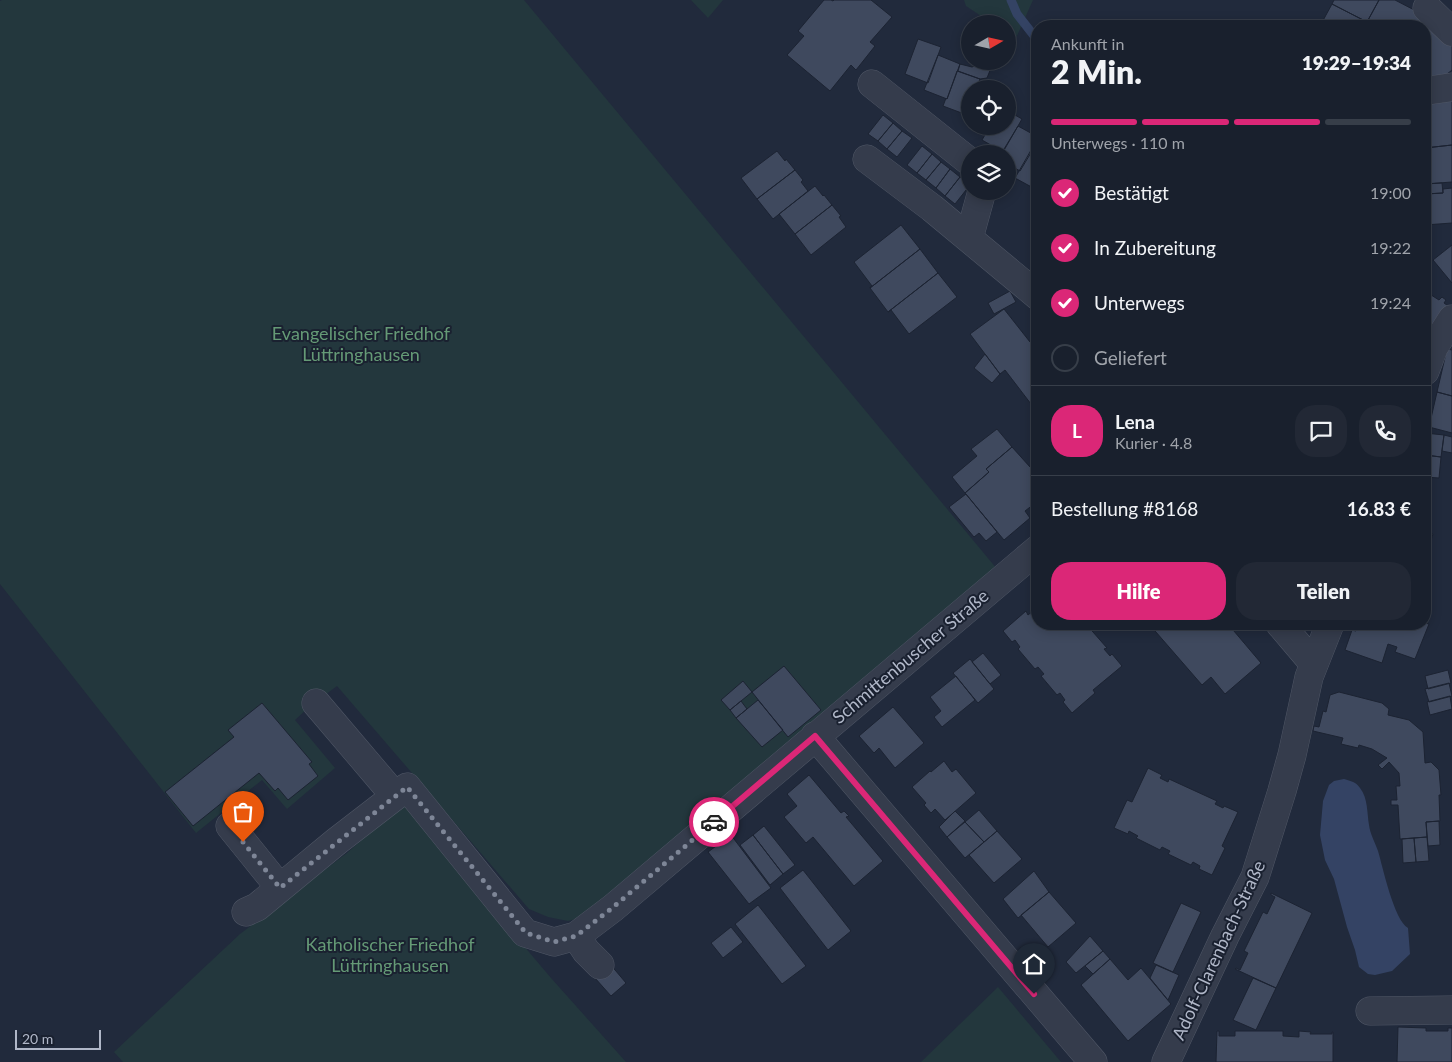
<!DOCTYPE html>
<html lang="de">
<meta charset="utf-8">
<style>
:root{--surface:#19202d;--page:#222835;--text:#f1f3f6;--muted:#9fa3aa;--line:#373e49;--accent:#db2777}
body{margin:0;font-family:Lato,sans-serif;background:var(--page);color:var(--text);height:100vh;display:flex;flex-direction:column;font-size:19px;white-space:nowrap}
*{box-sizing:border-box;margin:0}
p{font-size:16px;color:var(--muted)}
.icon{flex:none;width:28px;height:28px;fill:none;stroke:currentColor;stroke-width:2;stroke-linecap:round;stroke-linejoin:round}
.map{position:relative;flex:1;overflow:hidden}
.details{position:absolute;left:1031px;top:20px;width:400px;height:610px;display:flex;flex-direction:column;background:var(--surface);border-radius:20px;box-shadow:0 2px 12px #0003,0 0 0 1px var(--line)}
.details>*{flex:none}
.needle{width:32px;rotate:81deg}
.tools{position:absolute;left:961px;top:15px;display:grid;gap:10px}
.tools a{display:grid;place-items:center;width:55px;height:55px;border-radius:50%;background:var(--surface);box-shadow:0 2px 12px #0003,0 0 0 1px var(--line);font-size:25px}
.scale{position:absolute;left:15px;bottom:12px;width:86px;box-sizing:border-box;padding-left:5px;border:2px solid #b0b7c8;border-top:0;font-size:14px;line-height:18px;white-space:nowrap;color:#b0b7c8;-webkit-text-stroke:4px #1a2130;paint-order:stroke}
.pin{position:absolute;display:grid;place-items:center;width:42px;height:42px;color:#fff;margin:-51px -21px;border-radius:50% 50% 50% 0;rotate:-45deg;box-shadow:0 0 5px #0007}
.pin .icon{rotate:45deg}
.courier{position:absolute;display:grid;place-items:center;width:50px;height:50px;margin:-25px;border:4px solid #db2777;border-radius:50%;background:#fff;color:#222;box-shadow:0 1px 6px #0007}
.head em{font-style:normal;font-weight:800}
.head div{display:flex;flex-direction:column-reverse}
.head{display:flex;align-items:center;justify-content:space-between;height:85px;padding:0 20px}
h1{font-size:32px;font-weight:800;line-height:38px}
.bar{display:grid;grid-template-columns:repeat(4,1fr);gap:8px 5px;align-content:center;height:60px;padding:0 20px}
.bar i{height:6px;border-radius:4px;background:var(--line)}
.bar .active{background:var(--accent)}
.bar p{grid-column:span 4}
.line{display:flex;align-items:center;gap:12px;padding:0 20px;border-top:1px solid var(--line)}
.line div{flex:1}
.round{display:grid;place-items:center;flex:none;width:52px;height:52px;border-radius:20px;background:var(--page)}
ol{padding:0 20px;list-style:none}
li{display:flex;align-items:center;gap:15px;height:55px}
li p{margin-inline-start:auto}
li .icon{padding:5px;border-radius:50%;background:var(--accent);color:#fff;stroke-width:4}
li:last-child{color:var(--muted)}
li i{width:28px;height:28px;border:2px solid var(--line);border-radius:50%}
.button{display:flex;gap:10px;margin-top:auto;padding:10px 20px}
.button a{flex:1;height:58px;border-radius:20px;background:var(--accent);color:#fff;font-size:20px;font-weight:800;line-height:58px;text-align:center}
.button a+a{background:var(--page);color:var(--text)}
.map>svg:first-child{display:block}
</style>
<div class="map">
<svg width="1452" height="1062" viewBox="0 0 1452 1062">
<rect width="100%" height="100%" fill="#212a3c"/>
<path fill="#23373d" d="M2,0H524L997,569L583,917L568,921L548,917L529,909L337,686L309,707L295,720L335,768L287,809L262,780L196,833L0,584V1Z
M691,0H723L708,18Z
M964,0H1033L1016,38L1008,33V24H993L966,6Z
M403,803L551,978L626,1062H123L114,1052L240,934L347,853Z
M998,987L1061,1062H921Z"/>
<path fill="#344364" d="M1344,779C1351,781 1356,782 1360,788C1368,798 1367,813 1369,825C1370,834 1375,842 1378,851C1383,868 1394,920 1408,928L1410,954L1392,971L1375,975L1368,974L1359,967L1355,950L1347,927L1334,879L1325,860L1320,835L1323,801L1329,785L1334,781Z"/>
<g fill="none" stroke-linecap="round" stroke-linejoin="round">
<path stroke="#344364" stroke-width="9" d="M1011,0L1017,14L1035,37"/>
</g>
<path fill="#3f495e" stroke="#1c2332" d="M824,0H831L833,1L834,0H871L892,17L870,42L875,46L856,70L851,65L830,91L787,55L804,36L798,31Z
M1334,0H1379L1367,22L1332,4Z
M1379,0H1395L1420,13L1432,22L1425,27V26H1320L1332,4L1367,22Z
M1433,21L1452,47V70L1435,84L1425,73V27Z
M918,39L941,47L928,83L905,74Z
M938,55L960,64L947,99L924,90Z
M960,64L972,67L980,64L991,68L987,78L980,79L958,71Z
M957,71L980,79L976,89H970V106L967,115L943,106L946,98L947,99Z
M1452,95V145L1425,148V98Z
M1008,111L1022,119L1003,152L982,140L990,126H1008Z
M883,115L893,123L878,141L868,134Z
M893,123L902,131L887,149L878,141Z
M1018,126L1038,137V141L1020,171L1008,164V154H1001Z
M902,131L912,138L897,157L887,149Z
M1034,145L1038,147L1037,190L1015,178Z
M1452,145V182L1425,184V148Z
M922,146L932,154L917,173L907,165Z
M777,151L785,161L786,159L795,170L757,199L741,178Z
M932,154L941,162L926,180L917,173Z
M941,162L950,169L936,188L926,180Z
M950,169L960,177L945,196L936,188Z
M795,170L803,180L801,182L808,191L773,219L757,199Z
M960,177L970,185L955,204L945,196Z
M1442,183L1443,193L1425,194V184Z
M815,186L823,196L824,195L832,205L795,234L779,214Z
M1452,188V223L1425,225V194L1443,193V189Z
M832,205L841,216L839,217L846,227L811,255L795,234Z
M901,225L920,249L870,288V287L872,286L854,262Z
M1452,245V283L1433,260Z
M920,249L938,273L888,312L870,288Z
M938,273L957,297L909,334L891,310L888,312Z
M1010,291L1016,302L994,314L988,303Z
M1425,291L1439,300L1442,297L1446,300L1444,303L1451,308L1433,337L1425,331Z
M1004,309L1030,342L1036,337L1038,339V399L1031,404L1005,370L1000,374L970,334Z
M1447,349L1452,350V396L1437,392Z
M985,354L1000,374L992,383L974,368Z
M1437,392L1452,396V433L1429,427Z
M997,429L1012,447L986,469L989,472L965,493L952,477L977,456L971,449Z
M1425,433L1444,435L1441,457L1425,455Z
M1444,435L1452,437V453L1442,451Z
M1012,447L1030,467L1032,465L1038,472V501L1025,511L1030,518L1004,540L965,493L989,472L986,469Z
M1425,455L1441,457L1439,478L1425,477Z
M966,494L997,532L986,541L979,533L974,537L949,507Z
M1425,533L1433,534L1426,556H1425Z
M1038,607V624H1086L1107,648L1104,649L1110,656L1112,654L1122,666L1093,690L1095,693L1072,713L1063,702L1065,700L1060,693L1057,695L1041,676L1044,674L1038,667L1035,669L1018,649L1020,647L1015,640L1012,642L1003,631L1026,611L1028,615Z
M1425,623L1429,624L1415,659L1395,652L1397,647L1388,644L1382,663L1345,650L1352,630L1356,631L1359,624H1391L1405,629L1407,624Z
M1149,624H1228L1261,663L1225,694L1211,677L1202,685Z
M983,653L1001,675L990,684L972,662Z
M970,659L994,689L978,703L953,673Z
M784,666L821,710L788,737L752,692Z
M1448,670L1451,683L1428,689L1425,676Z
M956,676L975,700L942,727L934,717L941,711L930,697Z
M743,681L752,692L730,710L721,700Z
M1449,683L1452,696L1429,702L1425,689Z
M1339,692L1382,703L1389,709L1388,715L1409,720L1423,732L1425,763L1431,762L1439,770L1441,795H1439L1440,821L1426,822L1427,837L1400,839L1398,805H1391V800H1397L1396,786H1400L1399,773L1389,762L1382,769L1378,765L1387,758L1372,749L1359,745L1358,748L1341,744L1343,738L1313,731L1314,726L1319,727L1323,711L1326,712L1330,695Z
M1450,696L1452,709L1430,715L1427,702Z
M758,700L783,730L762,747L736,718Z
M741,701L747,709L736,718L730,710Z
M262,703L312,762L309,764L318,776L288,800L278,788L275,791L259,773L193,826L165,792L234,737L228,730Z
M893,707L924,743L895,768L879,748L874,753L859,736Z
M944,761L952,772L956,769L976,793L945,820L935,809L931,813L924,805L926,803L912,787L930,771L931,772Z
M1148,768L1162,775L1160,778L1168,782L1169,779L1217,801L1215,804L1223,808L1224,806L1238,812L1222,846L1225,848L1212,875L1199,869L1200,866L1193,862L1191,865L1168,854L1170,851L1162,847L1160,850L1136,838L1138,836L1129,831L1128,834L1114,828L1127,800L1132,802Z
M809,775L841,813L844,811L849,816L846,817L883,861L854,886L813,837L806,843L784,817L797,806L787,794Z
M979,810L997,831L984,842L965,822Z
M955,811L965,821L947,837L939,827Z
M1439,821L1440,845L1428,846L1426,822Z
M965,822L984,842L965,858L947,837Z
M764,826L795,865L783,874L753,835Z
M997,831L1022,859L994,883L969,855Z
M731,835L771,888L749,904L708,852Z
M753,835L783,874L770,885L740,845Z
M1427,837L1429,861L1416,862L1414,838Z
M1414,838L1416,862L1403,863L1402,839Z
M803,870L851,931L828,950L780,888Z
M1034,871L1049,892L1018,918L1003,899Z
M1049,892L1076,923L1048,947L1021,915Z
M1271,893L1312,913L1276,988L1235,969L1236,968L1240,970L1248,953L1244,951L1263,912L1267,914L1275,897L1271,895Z
M1181,903L1201,912L1173,972L1153,963Z
M758,905L806,966L782,984L735,924Z
M731,927L743,942L723,958L711,943Z
M1090,936L1103,951L1076,973L1066,962Z
M1103,951L1110,959L1093,974L1085,966Z
M1110,959L1128,980L1141,968L1171,1004L1128,1041L1081,985Z
M610,964L626,983L611,996L595,978Z
M1156,965L1179,975L1168,1000L1150,978Z
M1253,978L1276,988L1256,1030L1233,1020Z
M1398,1027L1426,1028V1031H1448V1028H1452V1062H1397Z
M1217,1031H1219V1036H1235V1031H1283V1036L1299,1037V1031L1311,1032L1310,1034H1332V1032H1333V1062H1216Z"/>
<g fill="none" stroke-linecap="round" stroke-linejoin="round">
<g stroke="#505766" stroke-width="29">
<path id="minor" d="M1427,8L1452,32
M872,84L970,162
M1425,91L1452,87
M867,159L932,208L1038,296
M969,238L982,191
M1425,371L1434,347L1452,319
M1280,624L1314,664
M316,703L395,796
M815,736L1093,1062
M230,826L280,888
M246,912L257,907L337,841L407,787L525,933L554,942L576,936L613,908L1038,549
M576,936L586,951L600,965
M1370,1011L1452,1010
M1166,1062L1225,936L1255,877L1282,791L1292,755L1309,677L1330,624"/>
</g>
<use href="#minor" stroke="#353c4c" stroke-width="28"/>
</g>
<g fill="none" stroke-linecap="round" stroke-linejoin="round">
<path stroke="#7e8697" stroke-width="5" stroke-dasharray="0 9" d="M243,842L280,888L407,787L526,933L554,942L576,936L612,908L714,822"/>
<path stroke="#db2777" stroke-width="6" d="M714,822L815,736L1034,994"/>
</g>
<g text-anchor="middle" dominant-baseline="central" stroke-width="4" stroke-linejoin="round" paint-order="stroke">
<g font-size="18" fill="#659a76" stroke="#1a2130">
<text x="361" y="333">Evangelischer Friedhof<tspan x="361" dy="21">Lüttringhausen</tspan></text>
<text x="390" y="944">Katholischer Friedhof<tspan x="390" dy="21">Lüttringhausen</tspan></text>
</g>
<g font-size="18" fill="#b0b7c8" stroke="#1a2130">
<text transform="translate(910 656) rotate(-40)">Schmittenbuscher Straße</text>
<text transform="translate(1218 950) rotate(-65)">Adolf-Clarenbach-Straße</text>
</g>
</g>
</svg>
<div class="tools">
<a><svg class="needle" viewBox="-14 -14 28 28"><path d="M0-13l5 13h-10z" fill="#e53935"/><path d="M0 13l5-13h-10z" fill="#9fa3aa"/></svg></a>
<a><svg class="icon" aria-label="locate" viewBox="0 0 24 24"><circle cx="12" cy="12" r="6"/><path d="M12 2v4M12 18v4M2 12h4M18 12h4"/></svg></a>
<a><svg class="icon" aria-label="layers" viewBox="0 0 24 24"><path d="M12 4l9 5-9 5-9-5zM3 14l9 5 9-5"/></svg></a>
</div>
<div class="scale">20 m</div>
<div class="pin" style="left:243px;top:842px;background:#ea580c"><svg class="icon" aria-label="bag" viewBox="0 0 24 24"><path d="M5 8h14l-1 12H6zM9 8a3 3 0 0 1 6 0"/></svg></div>
<div class="pin" style="left:1034px;top:994px;background:#1f2937"><svg class="icon" aria-label="home" viewBox="0 0 24 24"><path d="M3 11l9-7 9 7M6 9v11h12V9"/></svg></div>
<div class="courier" style="left:714px;top:822px"><svg class="icon" aria-label="car" viewBox="0 0 24 24"><path d="M5 17H2v-5l4-1 3-4h7l3 4 3 1v5h-3M9 17h6M6 11h13"/><circle cx="7" cy="17" r="2"/><circle cx="17" cy="17" r="2"/></svg></div>
<section class="details">
<div class="head"><div><h1>2 Min.</h1><p>Ankunft in</p></div><em>19:29–19:34</em></div>
<div class="bar"><i class="active"></i><i class="active"></i><i class="active"></i><i></i><p>Unterwegs · 110 m</p></div>
<ol>
<li><svg class="icon" aria-label="check" viewBox="0 0 24 24"><path d="M5 12l5 5 9-10"/></svg>Bestätigt<p>19:00</p></li>
<li><svg class="icon" aria-label="check" viewBox="0 0 24 24"><path d="M5 12l5 5 9-10"/></svg>In Zubereitung<p>19:22</p></li>
<li><svg class="icon" aria-label="check" viewBox="0 0 24 24"><path d="M5 12l5 5 9-10"/></svg>Unterwegs<p>19:24</p></li>
<li><i></i>Geliefert</li>
</ol>
<div class="line" style="height:90px"><b class="round" style="background:var(--accent);color:#fff">L</b><div><b>Lena</b><p>Kurier · 4.8</p></div><a class="round"><svg class="icon" aria-label="chat" viewBox="0 0 24 24"><path d="M4 5h16v11H9l-5 4z"/></svg></a><a class="round"><svg class="icon" aria-label="phone" viewBox="0 0 24 24"><path d="M5 4h4l2 5-3 2q2 4 5 5l2-3 5 2v4C11 20 4 13 5 4z"/></svg></a></div>
<div class="line" style="height:65px"><div>Bestellung #8168</div><b>16.83 €</b></div>
<div class="button"><a>Hilfe</a><a>Teilen</a></div>
</section>
</div>
